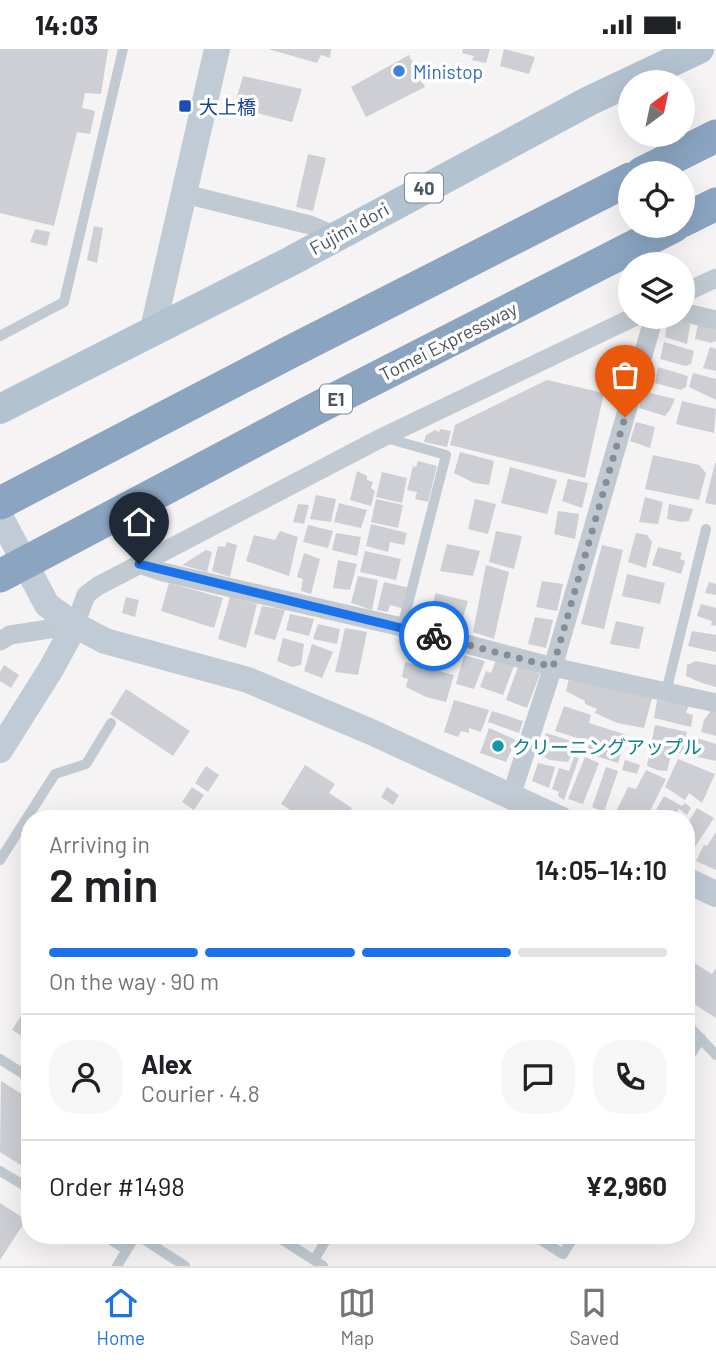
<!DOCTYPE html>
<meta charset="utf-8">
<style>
:root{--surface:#fff;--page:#f6f6f6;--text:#202124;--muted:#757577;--line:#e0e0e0;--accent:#1a73e8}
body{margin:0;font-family:Barlow,"Noto Sans JP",sans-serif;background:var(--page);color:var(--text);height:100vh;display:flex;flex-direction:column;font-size:26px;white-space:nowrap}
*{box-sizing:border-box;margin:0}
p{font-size:23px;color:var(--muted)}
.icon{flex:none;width:38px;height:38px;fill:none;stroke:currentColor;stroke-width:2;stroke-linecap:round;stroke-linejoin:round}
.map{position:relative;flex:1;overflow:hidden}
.panel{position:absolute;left:21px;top:761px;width:674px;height:434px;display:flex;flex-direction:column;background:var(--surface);border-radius:28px;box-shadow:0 7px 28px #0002}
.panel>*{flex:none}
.needle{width:46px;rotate:33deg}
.buttons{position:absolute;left:618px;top:21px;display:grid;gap:14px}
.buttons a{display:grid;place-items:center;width:77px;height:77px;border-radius:50%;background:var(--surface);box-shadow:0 7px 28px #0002;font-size:35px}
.pin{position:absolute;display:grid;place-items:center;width:60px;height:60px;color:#fff;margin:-72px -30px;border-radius:50% 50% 50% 0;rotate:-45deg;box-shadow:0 0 7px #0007}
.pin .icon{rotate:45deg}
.courier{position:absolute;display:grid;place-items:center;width:70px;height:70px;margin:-35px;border:5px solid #1a73e8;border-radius:50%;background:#fff;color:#222;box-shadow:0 2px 9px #0007}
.headline em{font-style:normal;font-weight:600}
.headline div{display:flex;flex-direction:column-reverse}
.headline{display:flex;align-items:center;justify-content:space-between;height:119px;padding:0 28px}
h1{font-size:46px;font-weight:600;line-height:52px}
.bar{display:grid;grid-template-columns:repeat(4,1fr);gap:10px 7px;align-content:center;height:84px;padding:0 28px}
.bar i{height:9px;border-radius:5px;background:var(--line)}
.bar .on{background:var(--accent)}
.bar p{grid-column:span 4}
.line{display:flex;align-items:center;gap:18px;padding:0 28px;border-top:2px solid var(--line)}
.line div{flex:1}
.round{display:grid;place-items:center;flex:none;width:74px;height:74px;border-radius:28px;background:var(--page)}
.status{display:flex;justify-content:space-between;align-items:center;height:49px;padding:0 35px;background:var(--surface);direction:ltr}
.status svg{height:19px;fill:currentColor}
.menu{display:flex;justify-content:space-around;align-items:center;height:98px;border-top:2px solid var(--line);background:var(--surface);font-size:19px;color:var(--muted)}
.menu a{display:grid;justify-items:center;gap:4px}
.menu .on{color:var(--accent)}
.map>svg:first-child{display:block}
</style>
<div class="status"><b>14:03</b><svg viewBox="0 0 49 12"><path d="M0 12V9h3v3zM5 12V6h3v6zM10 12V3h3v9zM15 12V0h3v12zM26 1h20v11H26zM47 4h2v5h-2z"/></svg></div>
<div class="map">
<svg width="716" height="1217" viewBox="0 0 716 1217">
<rect width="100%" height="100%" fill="#f5f3f3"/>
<path fill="#cdcfd5" d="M0,0H108L101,45L85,44L82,59L95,62L90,85L77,83L54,177L0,164Z
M268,0H331L330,9L321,6L317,14Z
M463,0H490L486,14L472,11L474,7L462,4Z
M504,0L535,8L529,25L500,17Z
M409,6L425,38L366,68L351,38Z
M243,27L302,40L292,73L234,58Z
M308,105L326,109L313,162L296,158Z
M94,177L103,179L97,214L87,211Z
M35,180L50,183L47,197L30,193Z
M668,268L688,270L690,276L687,295L665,288Z
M698,274L716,278V292L711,294L695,290Z
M664,293L694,302L691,315L686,317L660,310Z
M710,298L716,300V322L703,319Z
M658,318L688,327L686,338L681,341L655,334Z
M693,324L716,330V351L689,338Z
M547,331L604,344L585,429L450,396L455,376Z
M642,342L675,350L670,361L665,367L639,359Z
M682,352L716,360L714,384L676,375Z
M636,373L655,378L650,399L630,392Z
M440,380L451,382L447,398L424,393L426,386L435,381L439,383Z
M460,403L494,412L489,436L474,434L454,424Z
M653,406L699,416L706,424L699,451L645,440Z
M418,412L437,417L428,453L415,450L417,443L407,441L413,417L416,418Z
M715,414H716V456L705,454Z
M510,418L557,431L547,465L501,454Z
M357,422L367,427V431L373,433L371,439L375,442L371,457L350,451Z
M382,423L407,429L402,454L376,448Z
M568,430L588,434L582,459L562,452Z
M316,446L336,450L331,473L310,470Z
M645,448L663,453L658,475L639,473Z
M376,450L403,456L398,479L371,473Z
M475,450L496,455L488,485L468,480Z
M339,454L367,461L361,479L334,473Z
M298,455L309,456L304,475L293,473Z
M669,455L693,460L689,472L682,473L667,470Z
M558,462L579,465L575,490L554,485Z
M371,475L407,484L404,496L390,493L388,503L366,497Z
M308,476L333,482L328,499L303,493Z
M280,482L298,488L289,527L246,512L254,486L275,491Z
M496,482L522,487L514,520L489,513Z
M336,484L361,488L357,507L332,501Z
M636,484L647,486L652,493L646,519L628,513Z
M227,493L237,496L230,528L212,522L218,497L225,498Z
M447,495L480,502L473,527L440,522Z
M602,496L623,501L604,580L581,575Z
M658,498L682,504L680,510L685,512L681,525L652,516Z
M206,501L212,503L207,523L182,516Z
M365,502L401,510L396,531L360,523Z
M304,504L320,510L311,545L301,542L303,530L297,528Z
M338,511L357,515L350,541L333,539Z
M486,516L509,523L494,590L473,583Z
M627,525L665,534L660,555L622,547Z
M358,527L378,531L372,561L351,554Z
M542,532L563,535L557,562L536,558Z
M384,533L410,539L404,560L390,556L388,563L377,561Z
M709,533L716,535V546L705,544Z
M169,534L223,549L214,579L161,562Z
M435,544L468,552L460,578L432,569Z
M126,548L139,551L135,568L122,564Z
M230,548L257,555L246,599L218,590Z
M701,555L716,559V577L711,576L712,572L697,567Z
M262,557L285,561L275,591L254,585Z
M290,565L314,570L309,587L286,581Z
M535,568L553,571L546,599L528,595Z
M616,572L644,578L639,600L610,595Z
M318,575L340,580L337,595L313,590Z
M345,579L367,583L358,626L335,623Z
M692,582L716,586V603L688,597Z
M283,589L304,595L301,616L292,618L277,612Z
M312,595L333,603L322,629L304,622Z
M464,606L485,612L474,640L456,635Z
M496,611L514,617L503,646L480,638L486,622L491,624Z
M696,612L716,616V638L702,634L686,627L687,616Z
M405,613L454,626L446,653L426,648L406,638L408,630L402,628Z
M4,616L19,626L11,639L0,632V623Z
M518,618L540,625L527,659L506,651Z
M569,629L652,649L644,679L617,674L595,664L597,660L585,655V652L566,642Z
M126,640L190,682L173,707L110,665Z
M454,651L489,661L481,683L469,679V684L461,682L458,688L444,683Z
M657,651L689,656L686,664L693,666L691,678L654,669Z
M564,657L591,666L589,674L627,686L618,714L586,704L590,693L555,682Z
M713,659L716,660V687L701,683L704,671Z
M492,662L523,672L519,684L488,673Z
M655,676L687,683L683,697L691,699L688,707L672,702L667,722L657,721L647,717Z
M489,679L516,691L506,713L480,704Z
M546,684L584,696L582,703L573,702L568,713L550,711L540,706Z
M697,689L716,695V712L693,707Z
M574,708L579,709L564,751L558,747L559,743L552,740L559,719L569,722Z
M585,708L599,714L583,755L568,750Z
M678,710L715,725L702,754L689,744L685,751L665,738Z
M625,711L640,716L637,725L622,721Z
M538,714L555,718L549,739L532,732Z
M305,716L335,735L329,744L352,759L345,770H325L316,764L313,770H304L281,755Z
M206,717L219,726L208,743L195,734Z
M606,718L618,722L604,763L592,758Z
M646,721L666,730L646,770H621L614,767L628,738L636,740Z
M192,738L204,746L194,761L182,753Z
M387,738L399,746L393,756L381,748Z
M664,747L682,757L685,754L691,759L687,766L679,760L673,770H662L653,766Z
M697,759L714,769L689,807L686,805V777Z
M716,783V821L696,812L704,796L707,797Z
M686,909L712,925L716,919V969L686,950Z
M30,953V992L12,981Z
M1,1032L30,1050V1122L0,1103Z
M0,1154L26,1171L0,1211Z"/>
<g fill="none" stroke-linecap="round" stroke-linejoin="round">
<path stroke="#c1cad2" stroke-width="10" d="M0,287L64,253L123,0
M386,389L446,406L402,578
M666,643L706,480
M0,811L55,725L86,715L111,674
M686,974L716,1006
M0,1010L30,1029
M686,1013L701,989
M0,1122L30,1140
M103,1186L127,1201
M137,1186L185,1217
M275,1186L323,1217
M533,1186L563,1205L575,1186
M314,1211L329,1186
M117,1217L136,1186"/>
<path stroke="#c1cad2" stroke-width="19" d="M185,145L310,176L336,187
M682,245L716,229
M682,263L716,271
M139,515L163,523L402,578L553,618L716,654
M0,592L10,586L75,576L86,546L98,537L383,388L634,268
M511,747L553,618L654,268"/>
<path stroke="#c1cbd6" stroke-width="26" d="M152,284L217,0
M0,467L47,556L75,576L105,592L248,631L369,682L560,770
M0,701L51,620L75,576
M686,831L716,845"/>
<path stroke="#b3c2d1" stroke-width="30" d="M0,360L293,211L589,52L699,0"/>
<path stroke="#8ba5c1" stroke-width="33" d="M642,124L716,87
M682,172L716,155
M0,454L292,302L630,130
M0,527L319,358L674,177"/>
</g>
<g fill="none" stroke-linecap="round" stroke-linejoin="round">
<path stroke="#868d94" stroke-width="7" stroke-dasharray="0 12.6" d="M434,587L553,618L625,368"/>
<path stroke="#1a73e8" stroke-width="9" d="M139,515L434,587"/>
</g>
<circle fill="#3f7fe0" stroke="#fff" stroke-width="2.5" cx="399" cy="22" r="7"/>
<rect fill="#1a4fb4" stroke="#fff" stroke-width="2.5" x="178" y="50" width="14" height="14" rx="3.5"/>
<circle fill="#0f9aa8" stroke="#fff" stroke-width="2.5" cx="498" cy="697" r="7"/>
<g text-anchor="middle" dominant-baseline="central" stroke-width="7" stroke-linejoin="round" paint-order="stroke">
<g fill="#fff" stroke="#808990" stroke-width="2">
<rect x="405" y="124.5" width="38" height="29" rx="5"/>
<rect x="320" y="335.5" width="32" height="29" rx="5"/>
</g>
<g font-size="18" font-weight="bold" fill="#4a5661">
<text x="424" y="139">40</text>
<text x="336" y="350">E1</text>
</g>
<g font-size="19" fill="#366cbe" stroke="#fff" text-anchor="start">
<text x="413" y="22">Ministop</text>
</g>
<g font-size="19" fill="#164399" stroke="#fff" text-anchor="start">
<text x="199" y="57">大上橋</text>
</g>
<g font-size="19" fill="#4a5661" stroke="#fff">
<text transform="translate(349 179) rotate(-29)">Fujimi dori</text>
<text transform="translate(448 292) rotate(-27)">Tomei Expressway</text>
</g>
<g font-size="19" fill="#0d838f" stroke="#fff" text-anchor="start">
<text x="512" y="697">クリーニングアップル</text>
</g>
</g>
</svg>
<div class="buttons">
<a><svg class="needle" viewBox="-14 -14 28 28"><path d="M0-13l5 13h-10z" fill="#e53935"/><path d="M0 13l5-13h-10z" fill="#757577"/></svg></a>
<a><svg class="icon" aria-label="locate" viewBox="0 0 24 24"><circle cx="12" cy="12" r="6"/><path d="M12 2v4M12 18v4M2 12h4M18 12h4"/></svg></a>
<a><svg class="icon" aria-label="layers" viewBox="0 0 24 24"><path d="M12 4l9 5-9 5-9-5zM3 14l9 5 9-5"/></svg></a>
</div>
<div class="pin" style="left:625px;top:368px;background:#ea580c"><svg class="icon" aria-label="bag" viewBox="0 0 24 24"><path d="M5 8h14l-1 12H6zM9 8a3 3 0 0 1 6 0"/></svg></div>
<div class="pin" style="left:139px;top:515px;background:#1f2937"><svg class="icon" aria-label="home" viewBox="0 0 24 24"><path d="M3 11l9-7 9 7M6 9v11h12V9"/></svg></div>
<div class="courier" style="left:434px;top:587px"><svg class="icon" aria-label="bike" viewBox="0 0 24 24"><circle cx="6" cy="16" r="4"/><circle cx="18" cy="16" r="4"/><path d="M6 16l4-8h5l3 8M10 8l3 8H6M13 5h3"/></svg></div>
<section class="panel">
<div class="headline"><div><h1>2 min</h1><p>Arriving in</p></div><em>14:05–14:10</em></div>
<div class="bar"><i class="on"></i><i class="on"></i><i class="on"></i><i></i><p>On the way · 90 m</p></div>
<div class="line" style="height:126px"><a class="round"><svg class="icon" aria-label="person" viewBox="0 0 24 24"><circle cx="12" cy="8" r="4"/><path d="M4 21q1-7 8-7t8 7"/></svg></a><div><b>Alex</b><p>Courier · 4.8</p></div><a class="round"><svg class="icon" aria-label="chat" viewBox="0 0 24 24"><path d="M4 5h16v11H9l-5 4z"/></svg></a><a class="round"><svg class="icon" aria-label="phone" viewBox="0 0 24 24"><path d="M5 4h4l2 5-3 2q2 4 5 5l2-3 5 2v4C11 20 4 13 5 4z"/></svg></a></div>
<div class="line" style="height:91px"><div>Order #1498</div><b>¥2,960</b></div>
</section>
</div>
<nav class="menu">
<a class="on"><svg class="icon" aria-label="home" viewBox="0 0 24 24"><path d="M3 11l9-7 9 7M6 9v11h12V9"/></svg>Home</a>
<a><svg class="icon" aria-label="map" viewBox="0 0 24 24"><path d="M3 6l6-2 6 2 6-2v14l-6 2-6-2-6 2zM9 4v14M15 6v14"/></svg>Map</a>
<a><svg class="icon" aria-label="saved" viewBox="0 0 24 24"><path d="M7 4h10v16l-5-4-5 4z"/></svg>Saved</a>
</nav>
